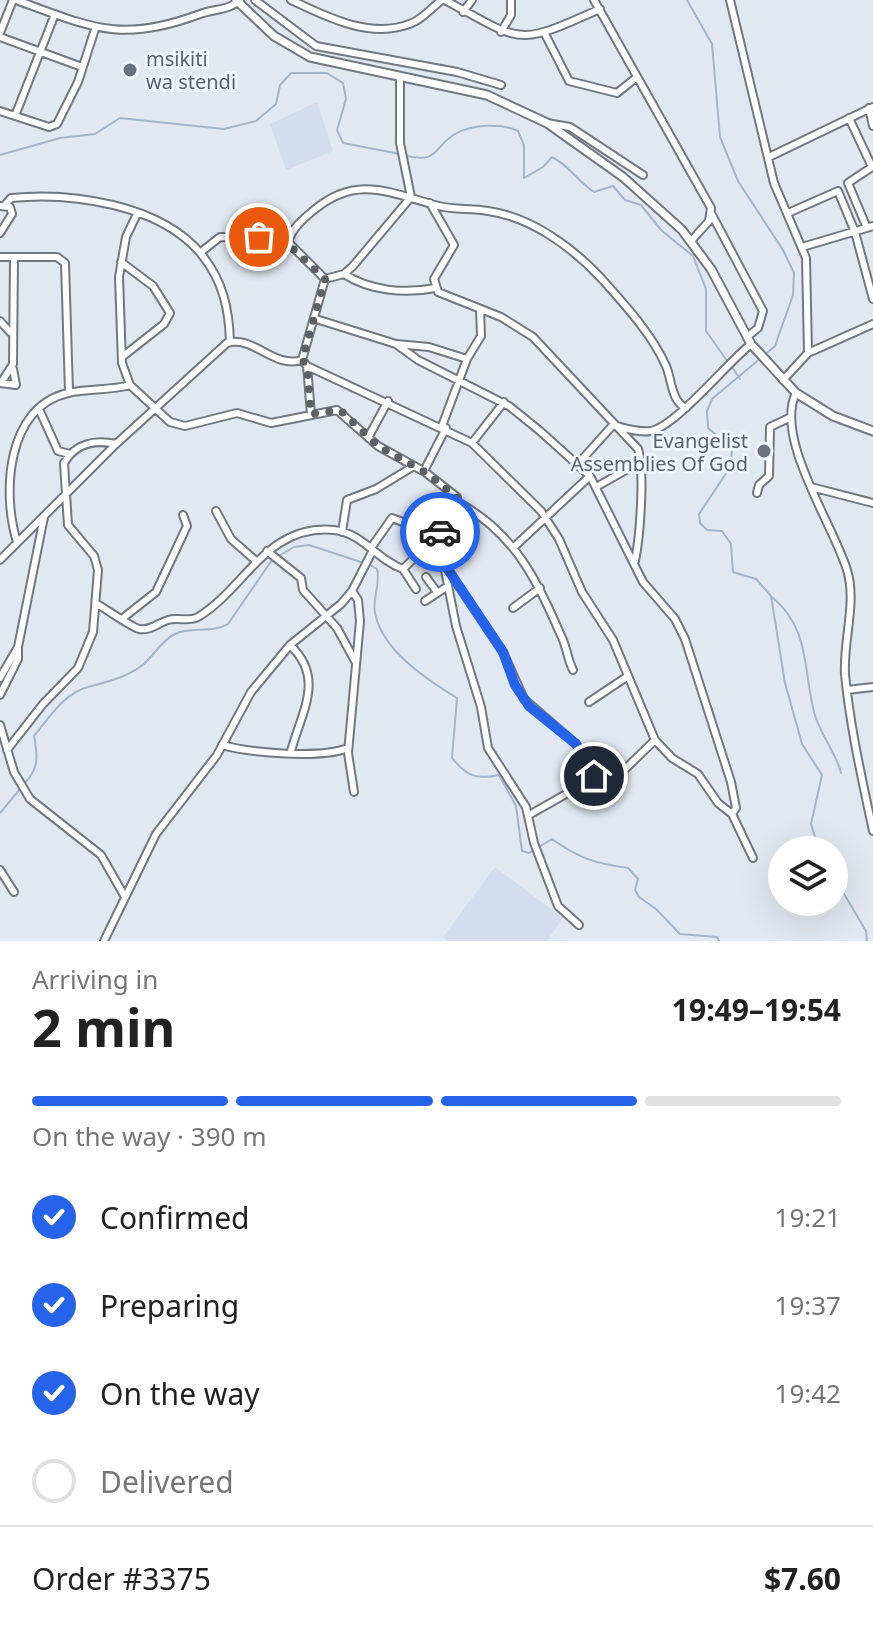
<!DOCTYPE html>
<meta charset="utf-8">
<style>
:root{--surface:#fff;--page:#f2f2f2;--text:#222;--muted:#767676;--line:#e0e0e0;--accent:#2563eb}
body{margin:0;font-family:"Noto Sans",sans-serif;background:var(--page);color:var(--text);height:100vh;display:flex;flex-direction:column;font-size:30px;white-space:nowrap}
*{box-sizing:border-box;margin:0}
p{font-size:26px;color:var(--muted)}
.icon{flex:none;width:44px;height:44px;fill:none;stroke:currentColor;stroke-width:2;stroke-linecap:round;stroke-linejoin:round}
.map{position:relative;height:941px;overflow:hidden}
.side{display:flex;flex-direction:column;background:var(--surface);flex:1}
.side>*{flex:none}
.controls{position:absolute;left:768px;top:836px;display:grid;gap:16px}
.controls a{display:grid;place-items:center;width:80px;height:80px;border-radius:50%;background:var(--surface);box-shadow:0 8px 32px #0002;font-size:40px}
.pin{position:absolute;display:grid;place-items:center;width:68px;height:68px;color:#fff;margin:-34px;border:4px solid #fff;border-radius:50%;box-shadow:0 2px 8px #0007}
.courier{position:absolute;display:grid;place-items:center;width:80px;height:80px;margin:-40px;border:6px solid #2563eb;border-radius:50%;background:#fff;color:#222;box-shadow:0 2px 10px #0007}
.summary em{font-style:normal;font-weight:700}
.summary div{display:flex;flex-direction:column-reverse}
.summary{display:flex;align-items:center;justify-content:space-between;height:136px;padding:0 32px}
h1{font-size:52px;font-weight:700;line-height:60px}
.bar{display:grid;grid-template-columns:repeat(4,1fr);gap:12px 8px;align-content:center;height:96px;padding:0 32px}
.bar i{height:10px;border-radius:6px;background:var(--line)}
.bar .active{background:var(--accent)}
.bar p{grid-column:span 4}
.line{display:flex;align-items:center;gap:20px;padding:0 32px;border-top:2px solid var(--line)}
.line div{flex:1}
ol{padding:0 32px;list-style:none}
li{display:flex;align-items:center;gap:24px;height:88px}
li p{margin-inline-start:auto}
li .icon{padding:8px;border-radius:50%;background:var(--accent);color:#fff;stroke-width:4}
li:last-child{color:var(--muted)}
li i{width:44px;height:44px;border:4px solid var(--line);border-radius:50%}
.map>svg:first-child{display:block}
</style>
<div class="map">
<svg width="873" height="941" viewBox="0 0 873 941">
<rect width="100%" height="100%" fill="#e2e8f1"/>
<path fill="#d4dded" d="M317,102L333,151L286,170L270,124Z
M495,867L563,918L547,941H448L443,937Z"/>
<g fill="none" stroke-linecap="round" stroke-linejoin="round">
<path stroke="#a3b4cc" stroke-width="2" d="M687,0L712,44L720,137L738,181L783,250L794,273L793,295L775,346L712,399L707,411L708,428L732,448L731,466L699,514L700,523L707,530L722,531L731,544L733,572L756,579L771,596L785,683L802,744L822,775L811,824L819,850
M0,155L60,138L95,134L120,118L224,129L256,121L276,104L280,85L291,73H327L343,83L346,99L337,130L343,143L400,154
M406,156C440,163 432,148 455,134C472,124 502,123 518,131L524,145V178L543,167L552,157C570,166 577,181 594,192L613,186L625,200L641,205L662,231L693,256L706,289V331L728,362
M732,367L740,379
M370,565L377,569C381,584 372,597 375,613C382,650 426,679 457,698L452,758C467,776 475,780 499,775L516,806L522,851L529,853L552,839C578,858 597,864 628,868L638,879L635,890L639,897L656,909L680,934L717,937L719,941
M772,597C810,628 803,669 814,712C820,735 835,750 841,773
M24,784C39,769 38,756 34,736C49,718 64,693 88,687C109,681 126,678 144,664C155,654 161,641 175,634C191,626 211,634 228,624L272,560L294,547L309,545L364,563
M0,813L20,789
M834,877L866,931L867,941"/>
<g stroke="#727880" stroke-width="10">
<path id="minor" d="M16,0C91,27 120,44 200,14C214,9 230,10 240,0
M255,0L316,46L457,72L501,85
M291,0C327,17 371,40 412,23C424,18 432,7 442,0
M445,0C524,43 515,47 600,9
M594,0L711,208L709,221L691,241
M730,0L774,183L806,258L808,353
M463,12L472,0
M501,32L511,15V0
M0,33L13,0
M545,34L569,81L617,93L637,77
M0,37L82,67
M869,108L873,126
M0,111L49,127L57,124L78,82L95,29
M15,116L55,14
M849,118L872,167L848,183L867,228
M547,123L570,127L643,175
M769,157L873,107
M430,203L454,245L434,279L438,292L501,317L533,337L638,449C645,471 640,537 635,561
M5,205L11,198C71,192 161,204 202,255C223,281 229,309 230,342
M0,206L10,207L12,214L0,233
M711,213L763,311L758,328L747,337
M788,213L838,191L855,232L873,299
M137,214L126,237L119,277L122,363L130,385L170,422L185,426L237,413L271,423L337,410L378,446L425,472L457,497L438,535L456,626L481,707L488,748L526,807L534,843L558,906L579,925
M802,247L873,226
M201,252L220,237L289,238
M0,257H57L65,263L69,392
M121,262L153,286L170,313L164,324L122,357
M344,274C370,291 405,294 435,288
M325,279L288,242C292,228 303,219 314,210C357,174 390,193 439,206C454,210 472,208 488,211C531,217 572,247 601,278C624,304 652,334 666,366C672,380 671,401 686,408
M0,321L10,332
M396,344L429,347L467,359
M302,360L307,366L472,443L541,511L559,539L582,592L613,640L655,740L672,758L698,774L718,803L732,814L736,808L731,782L685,639L675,619L643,582L590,476L540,431L509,406L418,360L396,344L316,319
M307,366L311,414
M783,380L808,353L873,324
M0,383L16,385L13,369
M1,383L13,364L14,257
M796,393C774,438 833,524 847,570C857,602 843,641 845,674C850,727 862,779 873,831
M39,409L58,451L70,454
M442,426L467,359L481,336L480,309
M369,436L388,401
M472,443L504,402
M577,465L613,425C625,428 639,433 651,431C677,425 726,364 751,344
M424,471L446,428
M596,487L642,461
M811,487L873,503
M757,493L759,485L769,476L770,427L789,418
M458,502C517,535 537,581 563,640C567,650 568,660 573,670
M216,511L231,539L256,561
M342,532L347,500L376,489L414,466
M17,542C2,494 6,407 68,393C89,388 109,391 130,385
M514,547L590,476
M267,551L301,578L303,590L337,628L355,661
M0,560L116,444L227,343C254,335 273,369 302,360L325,279L344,274L353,266L411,197L400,143V78
M403,569L416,589
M448,570L503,652L524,699L576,744L584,757V770L566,794L529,815
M426,577L437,592
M352,591L358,600L360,621L348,753L354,792
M425,601L448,586
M97,604C106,609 131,627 139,629C150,631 158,623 168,620C178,617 189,622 198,617C246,588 266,524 334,530C363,533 377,560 403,569L438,535L392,518L371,548
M513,608L540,588
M123,618L156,592L187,526L183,515
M290,645C325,678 302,711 291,751
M0,678L18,647L44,517
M847,690L873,687
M0,695L18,659V647
M589,702L628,676
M0,725L14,772L30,799L101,855L125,897
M222,745C252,753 320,759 348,748
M7,750L43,704L78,668L93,632L98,570L94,556L68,525L64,463C75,444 94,439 116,444
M584,770L590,776L620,774L655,740
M732,814L753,858
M0,870L14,892
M104,941L156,834L217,755L251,692L290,645L341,604L352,591L373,550"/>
</g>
<g stroke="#727880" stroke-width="11">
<path id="major" d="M236,0L274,36L310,57L487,95L547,123L623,177L682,230L711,269L751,344L796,393L833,416L873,431"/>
</g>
<use href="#minor" stroke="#fff" stroke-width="6"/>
<use href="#major" stroke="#fff" stroke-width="7"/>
</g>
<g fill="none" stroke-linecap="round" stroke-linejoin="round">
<path stroke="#5d6166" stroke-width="8" stroke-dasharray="0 14.4" d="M259,237L289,238L290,246L325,279L302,360L307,366L311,414L340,410L378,446L425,472L457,497L440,532"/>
<path stroke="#2563eb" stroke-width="10" d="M440,532L447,568L503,652L515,685L529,706L576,744L584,757L586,773L594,776"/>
</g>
<g fill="#6b7280" stroke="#eff5fe" stroke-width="3">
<circle cx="130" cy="70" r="8"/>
<circle cx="764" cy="451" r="8"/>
</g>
<g text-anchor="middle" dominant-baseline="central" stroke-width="6" stroke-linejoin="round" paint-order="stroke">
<g font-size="20" fill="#5b616d" stroke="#eff5fe" text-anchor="start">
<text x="146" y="58">msikiti<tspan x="146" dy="23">wa stendi</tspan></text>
<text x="748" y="440" text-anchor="end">Evangelist<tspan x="748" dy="23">Assemblies Of God</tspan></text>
</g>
</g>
</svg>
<div class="controls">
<a><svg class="icon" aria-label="layers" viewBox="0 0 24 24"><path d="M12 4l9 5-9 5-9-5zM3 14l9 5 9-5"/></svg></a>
</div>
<div class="pin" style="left:259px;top:237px;background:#ea580c"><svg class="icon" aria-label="bag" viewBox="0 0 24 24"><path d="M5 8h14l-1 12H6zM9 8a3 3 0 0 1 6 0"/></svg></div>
<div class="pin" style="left:594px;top:776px;background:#1f2937"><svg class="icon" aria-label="home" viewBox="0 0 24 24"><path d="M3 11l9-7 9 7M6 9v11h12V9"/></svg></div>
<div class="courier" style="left:440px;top:532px"><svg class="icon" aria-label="car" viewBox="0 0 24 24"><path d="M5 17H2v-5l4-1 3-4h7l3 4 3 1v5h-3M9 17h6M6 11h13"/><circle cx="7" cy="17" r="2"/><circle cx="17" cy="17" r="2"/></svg></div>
</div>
<section class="side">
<div class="summary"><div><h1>2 min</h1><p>Arriving in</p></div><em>19:49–19:54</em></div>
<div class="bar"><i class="active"></i><i class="active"></i><i class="active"></i><i></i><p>On the way · 390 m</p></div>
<ol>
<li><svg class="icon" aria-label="check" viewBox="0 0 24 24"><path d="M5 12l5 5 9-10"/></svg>Confirmed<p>19:21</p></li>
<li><svg class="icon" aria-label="check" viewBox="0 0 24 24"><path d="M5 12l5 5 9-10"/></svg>Preparing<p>19:37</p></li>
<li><svg class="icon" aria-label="check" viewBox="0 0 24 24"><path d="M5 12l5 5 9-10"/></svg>On the way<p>19:42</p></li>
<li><i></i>Delivered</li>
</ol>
<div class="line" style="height:104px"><div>Order #3375</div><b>$7.60</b></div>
</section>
